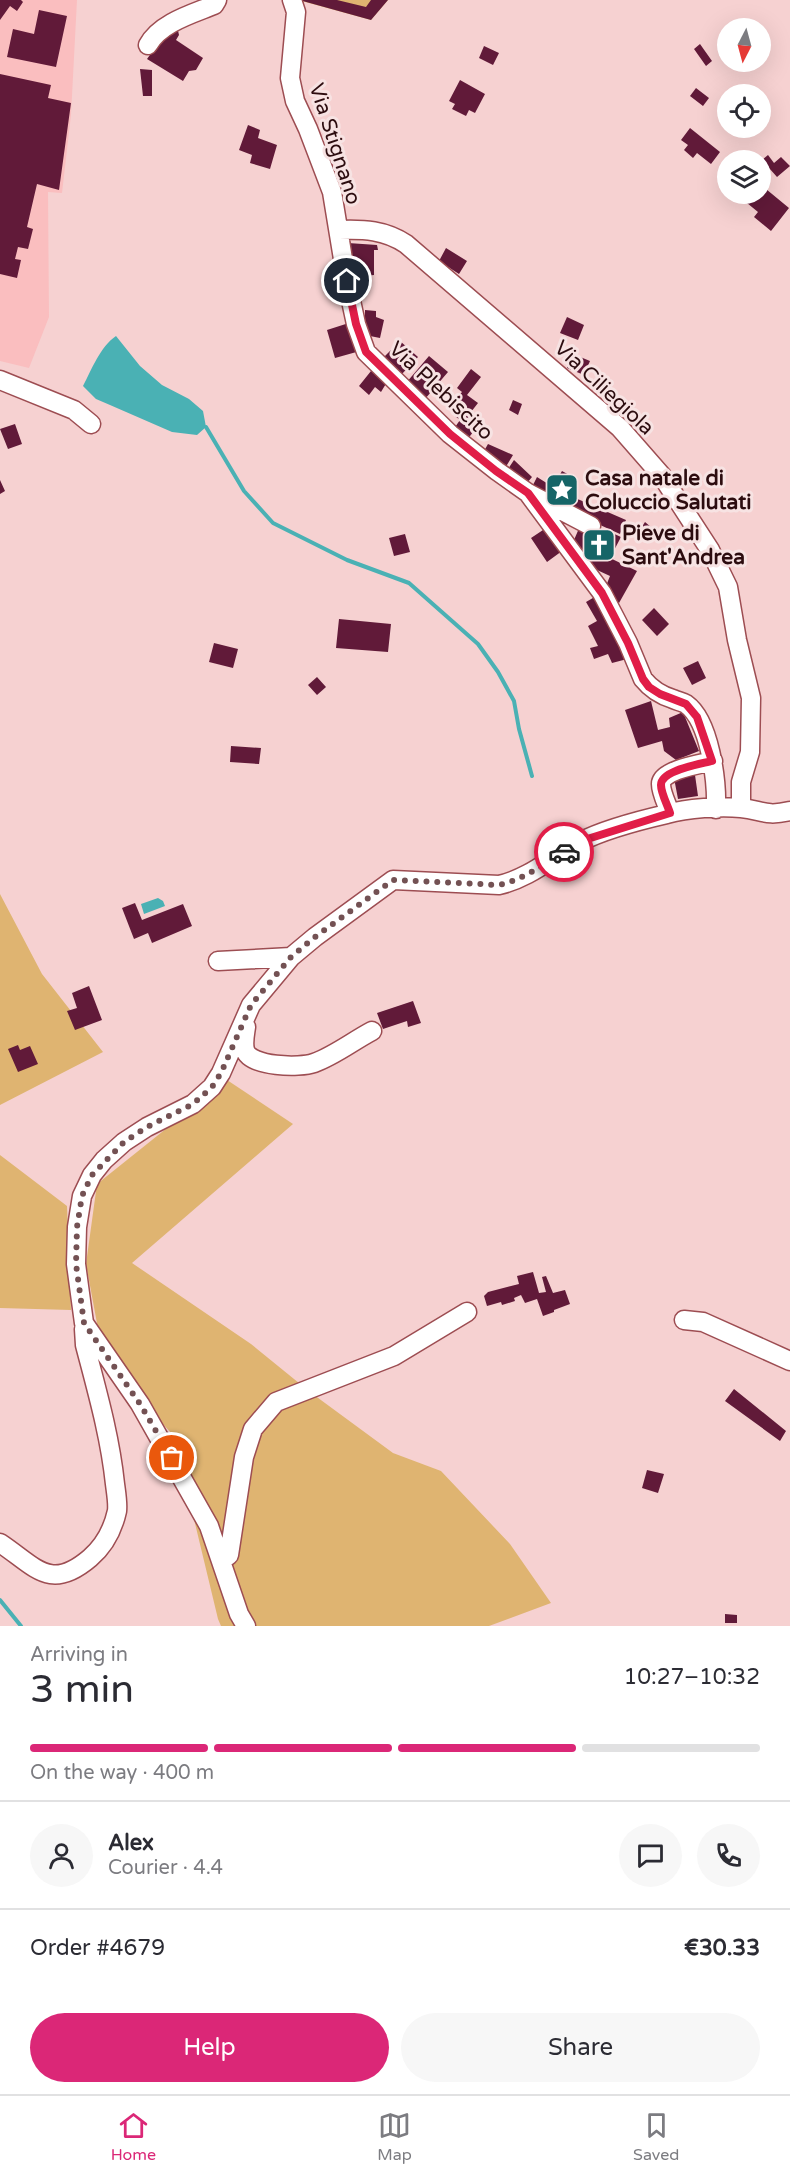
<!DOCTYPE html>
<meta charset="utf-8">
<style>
:root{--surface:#fff;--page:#f7f7f7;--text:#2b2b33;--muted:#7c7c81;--line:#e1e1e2;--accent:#db2777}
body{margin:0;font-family:"Varela Round",sans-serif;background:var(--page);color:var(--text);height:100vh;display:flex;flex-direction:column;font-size:22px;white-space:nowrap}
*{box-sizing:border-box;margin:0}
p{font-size:20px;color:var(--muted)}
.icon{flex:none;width:33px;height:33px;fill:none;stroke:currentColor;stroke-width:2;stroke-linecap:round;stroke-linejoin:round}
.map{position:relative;height:1626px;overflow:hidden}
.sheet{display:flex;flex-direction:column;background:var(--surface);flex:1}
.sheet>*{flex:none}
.needle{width:39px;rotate:186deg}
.controls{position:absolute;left:717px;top:18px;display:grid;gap:12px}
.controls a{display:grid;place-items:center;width:54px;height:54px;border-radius:50%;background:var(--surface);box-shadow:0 6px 24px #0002;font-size:30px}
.pin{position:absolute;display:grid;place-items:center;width:51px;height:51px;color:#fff;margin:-26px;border:3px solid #fff;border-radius:50%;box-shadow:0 2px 6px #0007}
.courier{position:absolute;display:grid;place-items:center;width:60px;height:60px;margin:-30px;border:4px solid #e11d48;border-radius:50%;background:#fff;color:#222;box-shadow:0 2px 8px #0007}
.overview em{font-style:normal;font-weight:600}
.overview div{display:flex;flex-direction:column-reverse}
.overview{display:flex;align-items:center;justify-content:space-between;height:102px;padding:0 30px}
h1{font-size:39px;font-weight:600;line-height:45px}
.bar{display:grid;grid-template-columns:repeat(4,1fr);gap:9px 6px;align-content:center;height:72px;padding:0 30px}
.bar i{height:8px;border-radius:4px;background:var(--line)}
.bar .selected{background:var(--accent)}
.bar p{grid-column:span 4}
.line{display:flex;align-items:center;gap:15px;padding:0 30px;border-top:2px solid var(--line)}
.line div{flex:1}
.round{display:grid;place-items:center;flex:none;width:63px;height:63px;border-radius:32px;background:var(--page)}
.cta{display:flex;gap:12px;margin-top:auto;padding:12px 30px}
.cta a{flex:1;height:69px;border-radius:36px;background:var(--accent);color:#fff;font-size:24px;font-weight:600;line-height:69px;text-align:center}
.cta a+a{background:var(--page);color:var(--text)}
.tab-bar{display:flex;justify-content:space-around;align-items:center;height:84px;border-top:2px solid var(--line);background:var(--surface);font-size:16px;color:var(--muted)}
.tab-bar a{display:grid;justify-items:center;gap:3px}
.tab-bar .selected{color:var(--accent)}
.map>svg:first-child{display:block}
</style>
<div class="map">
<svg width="790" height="1626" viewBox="0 0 790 1626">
<rect width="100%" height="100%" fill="#f6d1d1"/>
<path fill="#fabebf" d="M0,0H77L71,115L62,193L48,192L49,317L29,368L0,361Z"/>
<path fill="#dfb471" d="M298,0H388L371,20Z
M0,894L42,974L103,1052L0,1105Z
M227,1080L293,1124L132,1263L251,1344L310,1392L393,1453L441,1471L510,1544L551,1603L489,1626H221L218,1619L174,1436L104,1361L86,1264L97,1184Z
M0,1155L67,1206L71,1310L0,1308Z"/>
<path fill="#4ab1b4" d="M116,336L140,366L162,385L189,399L203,411L206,427L197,435L172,432L110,405L96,399L83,386C92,369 100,347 116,336Z
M158,898L163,901L165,906L144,914L141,904Z"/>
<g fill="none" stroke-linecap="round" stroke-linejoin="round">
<path stroke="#4ab1b4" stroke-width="4" d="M206,427L244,491L273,523L347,560L409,583L478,644L498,672L514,701L519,729L532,776
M0,1600L21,1626"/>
</g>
<path fill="#611a39" d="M0,0H21L23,2L17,11L10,6L0,20Z
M299,0H337L366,7L371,0H388L371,20Z
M39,10L67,16L56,67L7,57L13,29L34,34Z
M177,26L179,35L176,40L203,58L196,70L189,71L183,81L147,59L166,32Z
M700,44L712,61L706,66L694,49Z
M484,46L499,53L493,65L479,58Z
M140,69L152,70V96H143Z
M0,74L51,85L48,98L71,103L59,190L37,184L27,227L33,229L28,249L18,247L15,259L21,260L17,278L0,274Z
M460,80L485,94L475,113L469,110L466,116L452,109L455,104L449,101Z
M696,88L709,98L703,106L690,96Z
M248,125L260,130L258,138L277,145L270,169L250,163L252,155L239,150Z
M690,128L720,152L711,164L697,153L693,158L684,150L688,145L681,140Z
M768,155L774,163L781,157L790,166L777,177L762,160Z
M760,184L789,208L771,231L754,217L758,212L736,194H760Z
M348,243L377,245L378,250H374V275L354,277L353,265L342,268Z
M446,248L467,261L459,274L439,261Z
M365,310L376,311V317L384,320L380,338L365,335Z
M567,317L584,325L578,340L560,333Z
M352,322L360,351L335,358L327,330Z
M400,341L418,357L401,375L383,358Z
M573,354L590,361L584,375L567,368Z
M429,356L448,372L425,399L406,383Z
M375,366L387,382L381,392L375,387L369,395L359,386Z
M471,369L481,377L467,395L478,403L471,412L482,421L466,441L453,430L460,420L455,416L462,406L455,400L462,392L457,388Z
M513,400L522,404L518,415L509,410Z
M15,424L22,444L8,449L0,429Z
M488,444L513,455L502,473L480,458Z
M514,460L532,477L522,489L504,475Z
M562,471L578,480L563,508L530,491L537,477L553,487Z
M0,480L5,491L0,494Z
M573,497L626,520L620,534L567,510Z
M645,522L658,533L653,540L640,530Z
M580,526L607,538L610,532L621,537L610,558L637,571L619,603L604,591L610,576L584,564L589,554L571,547Z
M546,528L562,551L547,562L531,538Z
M405,534L410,552L394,556L389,538Z
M598,595L631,658L612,663L608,654L594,659L590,648L598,646L588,626L597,621L586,602Z
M654,608L669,624L657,636L642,620Z
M339,619L391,624L388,652L336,648Z
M214,643L238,649L233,668L209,662Z
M698,661L706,678L692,685L683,668Z
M317,677L326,687L317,695L308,685Z
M651,701L658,730L670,727L669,718L683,712L699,751L676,760L664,751L662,741L638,748L625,710Z
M231,746L261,748L259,764L230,762Z
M689,762L692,775H695L698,796L678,799L674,778Z
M135,903L142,920L183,904L192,926L152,943L148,933L134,939L122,908Z
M89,986L102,1020L75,1030L67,1011L77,1008L72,993Z
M413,1001L421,1023L408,1027L407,1021L383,1029L377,1013Z
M18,1045L20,1050L30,1046L38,1064L18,1072L8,1049Z
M533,1272L539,1293L546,1292L542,1277L546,1276L553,1293L565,1290L570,1304L554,1310V1312L543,1316L537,1299L525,1303L521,1295L514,1298L515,1301L502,1305L501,1302L487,1306L484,1296L488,1292L519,1284L517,1276Z
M734,1389L786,1431L780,1441L725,1401Z
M647,1470L664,1474L658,1493L642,1488Z
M725,1614L737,1615V1623H725Z"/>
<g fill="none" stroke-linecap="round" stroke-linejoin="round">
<g stroke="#9d4d52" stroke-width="21">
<path id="minor" d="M292,0L296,12L290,78L295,101L308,129L332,192L343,259
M148,45C160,23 192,14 214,5L217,0
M339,230C364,229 385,230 406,244L620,428L662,476L710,550L728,587L737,640L751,698L750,752L741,782V808
M344,268L356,324L366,352L450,434L497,471L528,493L591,526
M0,380L74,410L91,424
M528,493L602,593L628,643L643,679C651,689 660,695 673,699C677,701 683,702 686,704C710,721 717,781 716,809
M670,813C667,804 661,793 661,784C661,770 701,764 713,761
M218,961L291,957
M246,1027C245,1034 243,1043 245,1050C250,1067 300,1068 314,1063C334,1056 353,1041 372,1031
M684,1320L703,1322L790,1361
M0,1543C36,1567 50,1592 90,1558C104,1546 113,1529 117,1511C118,1503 116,1492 115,1484C110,1436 97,1391 85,1345L84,1329
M221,1561L229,1555L244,1457L253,1429L276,1402L394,1356L467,1312
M246,1626L239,1614L209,1526L140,1404L84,1323L76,1264L77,1227L82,1196L92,1175L104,1160L124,1142L147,1127L193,1104L212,1087L221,1073L251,1005L291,957L315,937L393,880L499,885C530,878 552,857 580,842C603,830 641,820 667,814C687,808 721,806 741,808C762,810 765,817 790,811"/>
</g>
<use href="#minor" stroke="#fff" stroke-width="18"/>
</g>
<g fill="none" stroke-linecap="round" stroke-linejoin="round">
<path stroke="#735153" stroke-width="6" stroke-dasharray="0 10.8" d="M172,1458L140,1404L84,1323L76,1264L77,1227L82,1196L92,1175L124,1142L147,1127L193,1104L212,1087L221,1073L251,1005L291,957L315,937L393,880L499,885C524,879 543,865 564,852"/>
<path stroke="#e11d48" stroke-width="8" d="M347,281L356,324L366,352L450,434L496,471L528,493L602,593L628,643L643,679L649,687L660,694L686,704L697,717L712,761C701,764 661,770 661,785C661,793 667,804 670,813L581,841L564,852"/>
</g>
<defs>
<g id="sight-square" transform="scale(1.725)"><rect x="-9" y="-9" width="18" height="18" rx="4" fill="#166567" stroke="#f7e3e3"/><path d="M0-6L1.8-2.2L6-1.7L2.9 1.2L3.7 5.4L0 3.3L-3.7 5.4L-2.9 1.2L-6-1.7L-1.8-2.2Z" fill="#fff"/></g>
<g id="church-square" transform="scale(1.725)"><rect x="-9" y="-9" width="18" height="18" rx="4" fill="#166567" stroke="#f7e3e3"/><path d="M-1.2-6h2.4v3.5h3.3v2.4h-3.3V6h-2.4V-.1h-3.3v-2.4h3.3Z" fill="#fff"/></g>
</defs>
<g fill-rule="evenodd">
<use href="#sight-square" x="562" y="490"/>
<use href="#church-square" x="599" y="545"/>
</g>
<g text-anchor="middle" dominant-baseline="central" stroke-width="6" stroke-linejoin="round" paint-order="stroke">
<g font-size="21" fill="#2c0c0f" stroke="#f7e3e3">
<text transform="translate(335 144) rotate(72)">Via Stignano</text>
<text transform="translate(604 388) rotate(43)">Via Ciliegiola</text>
<text transform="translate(441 391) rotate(43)">Via Plebiscito</text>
</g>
<g font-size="21" font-weight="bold" fill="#2c0c0f" stroke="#f7e3e3" text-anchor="start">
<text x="585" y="478">Casa natale di<tspan x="585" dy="24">Coluccio Salutati</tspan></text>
<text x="622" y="533">Pieve di<tspan x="622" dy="24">Sant'Andrea</tspan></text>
</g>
</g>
</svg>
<div class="controls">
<a><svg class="needle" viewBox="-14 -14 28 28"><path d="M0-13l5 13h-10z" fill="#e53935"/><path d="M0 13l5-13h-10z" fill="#7c7c81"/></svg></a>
<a><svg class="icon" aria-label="locate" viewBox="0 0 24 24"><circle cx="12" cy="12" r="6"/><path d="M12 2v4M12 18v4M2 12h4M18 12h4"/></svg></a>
<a><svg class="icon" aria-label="layers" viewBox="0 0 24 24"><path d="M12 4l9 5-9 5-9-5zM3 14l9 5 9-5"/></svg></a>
</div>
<div class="pin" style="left:172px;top:1458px;background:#ea580c"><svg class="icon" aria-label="bag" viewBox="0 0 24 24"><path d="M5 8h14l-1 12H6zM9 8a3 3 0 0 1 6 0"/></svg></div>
<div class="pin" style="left:347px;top:281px;background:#1f2937"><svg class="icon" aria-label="home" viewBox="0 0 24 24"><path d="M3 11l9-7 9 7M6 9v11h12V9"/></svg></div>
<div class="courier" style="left:564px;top:852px"><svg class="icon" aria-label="car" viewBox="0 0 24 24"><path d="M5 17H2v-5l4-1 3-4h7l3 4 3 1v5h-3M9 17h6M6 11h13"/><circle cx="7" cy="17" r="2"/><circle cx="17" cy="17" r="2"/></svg></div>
</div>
<section class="sheet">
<div class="overview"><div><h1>3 min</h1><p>Arriving in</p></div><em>10:27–10:32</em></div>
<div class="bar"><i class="selected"></i><i class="selected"></i><i class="selected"></i><i></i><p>On the way · 400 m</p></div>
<div class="line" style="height:108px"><a class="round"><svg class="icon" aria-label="person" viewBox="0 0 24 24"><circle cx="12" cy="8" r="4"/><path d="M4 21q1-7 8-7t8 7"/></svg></a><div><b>Alex</b><p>Courier · 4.4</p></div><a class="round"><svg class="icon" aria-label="chat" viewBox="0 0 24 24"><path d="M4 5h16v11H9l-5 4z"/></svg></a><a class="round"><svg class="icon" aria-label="phone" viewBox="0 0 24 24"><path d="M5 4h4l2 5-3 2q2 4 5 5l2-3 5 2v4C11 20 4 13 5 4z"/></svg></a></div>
<div class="line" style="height:78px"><div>Order #4679</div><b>€30.33</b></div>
<div class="cta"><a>Help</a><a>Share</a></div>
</section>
<nav class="tab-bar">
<a class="selected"><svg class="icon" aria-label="home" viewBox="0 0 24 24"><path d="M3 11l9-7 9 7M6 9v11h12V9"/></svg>Home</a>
<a><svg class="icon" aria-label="map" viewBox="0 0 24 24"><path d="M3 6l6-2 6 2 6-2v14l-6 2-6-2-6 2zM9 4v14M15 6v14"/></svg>Map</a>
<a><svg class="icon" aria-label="saved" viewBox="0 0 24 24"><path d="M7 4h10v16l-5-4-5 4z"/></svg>Saved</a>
</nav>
